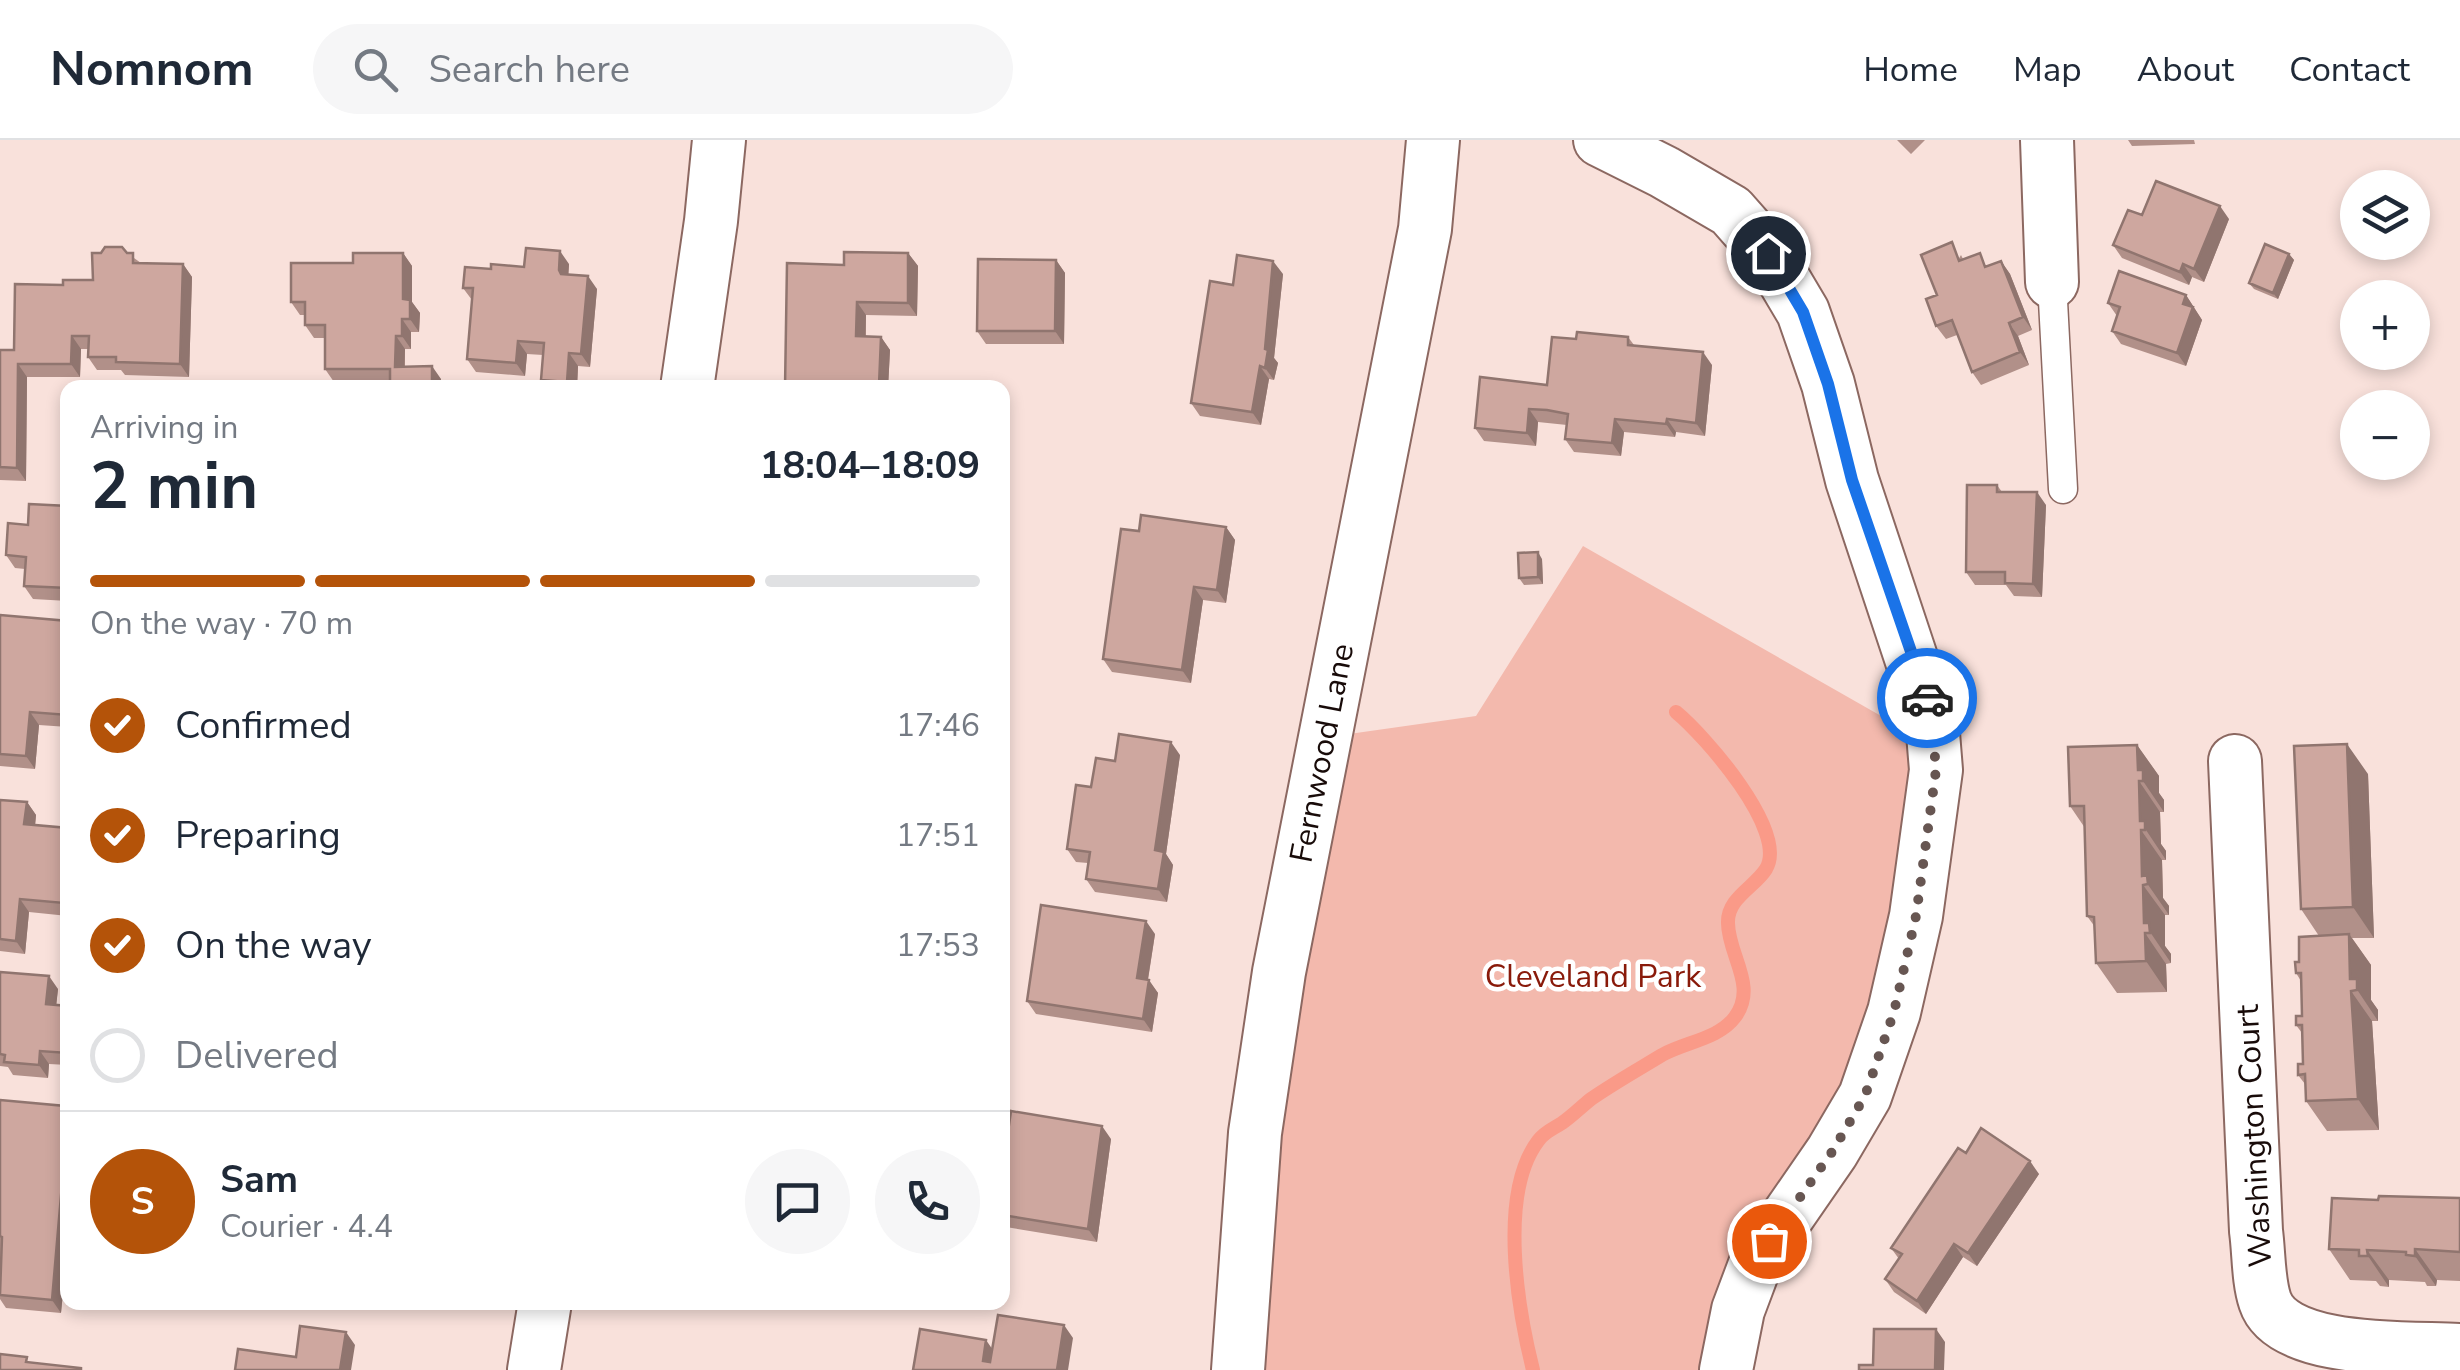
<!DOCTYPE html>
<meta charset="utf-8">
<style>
:root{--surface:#fff;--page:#f6f6f7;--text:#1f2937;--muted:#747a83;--line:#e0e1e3;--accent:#b45309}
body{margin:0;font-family:"Nunito Sans",sans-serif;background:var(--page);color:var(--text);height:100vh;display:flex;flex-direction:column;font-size:38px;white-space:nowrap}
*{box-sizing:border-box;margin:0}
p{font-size:32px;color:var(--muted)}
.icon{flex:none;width:55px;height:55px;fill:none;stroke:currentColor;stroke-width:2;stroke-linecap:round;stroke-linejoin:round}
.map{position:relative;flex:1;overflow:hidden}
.side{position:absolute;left:60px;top:240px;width:950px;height:930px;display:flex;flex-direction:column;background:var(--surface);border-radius:20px;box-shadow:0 5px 15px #0003}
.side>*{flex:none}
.buttons{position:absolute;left:2340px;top:30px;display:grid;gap:20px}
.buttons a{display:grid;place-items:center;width:90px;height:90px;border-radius:50%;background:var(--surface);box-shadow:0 5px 15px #0003;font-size:50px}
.pin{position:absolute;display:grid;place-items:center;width:85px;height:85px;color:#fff;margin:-42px;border:5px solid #fff;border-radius:50%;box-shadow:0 2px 10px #0007}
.courier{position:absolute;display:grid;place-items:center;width:100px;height:100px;margin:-50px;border:8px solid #1a73e8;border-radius:50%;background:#fff;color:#222;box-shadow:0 2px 12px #0007}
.headline em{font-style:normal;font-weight:700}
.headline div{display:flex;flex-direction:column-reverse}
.headline{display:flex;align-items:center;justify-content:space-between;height:170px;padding:0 30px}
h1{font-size:65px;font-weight:700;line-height:75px}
.bar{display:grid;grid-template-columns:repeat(4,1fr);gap:15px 10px;align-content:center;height:120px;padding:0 30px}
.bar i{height:12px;border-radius:8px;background:var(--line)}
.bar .current{background:var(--accent)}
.bar p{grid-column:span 4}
.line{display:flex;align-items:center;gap:25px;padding:0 30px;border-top:2px solid var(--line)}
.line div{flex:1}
.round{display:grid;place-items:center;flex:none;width:105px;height:105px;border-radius:52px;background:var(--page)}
ol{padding:0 30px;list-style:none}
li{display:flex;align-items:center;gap:30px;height:110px}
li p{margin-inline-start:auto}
li .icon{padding:10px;border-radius:50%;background:var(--accent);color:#fff;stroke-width:4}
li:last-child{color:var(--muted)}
li i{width:55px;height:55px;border:5px solid var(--line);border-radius:50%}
header{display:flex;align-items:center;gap:60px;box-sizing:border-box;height:140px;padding:0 50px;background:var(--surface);border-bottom:2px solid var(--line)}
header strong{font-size:48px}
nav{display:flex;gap:55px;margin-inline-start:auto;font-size:35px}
.search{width:700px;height:90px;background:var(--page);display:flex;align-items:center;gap:25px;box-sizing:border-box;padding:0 35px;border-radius:55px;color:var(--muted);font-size:38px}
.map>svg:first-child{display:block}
</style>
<header>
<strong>Nomnom</strong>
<div class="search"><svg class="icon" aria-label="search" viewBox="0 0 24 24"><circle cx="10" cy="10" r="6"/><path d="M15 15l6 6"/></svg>Search here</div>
<nav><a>Home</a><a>Map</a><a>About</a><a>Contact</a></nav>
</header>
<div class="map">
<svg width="2460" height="1230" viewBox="0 0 2460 1230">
<rect width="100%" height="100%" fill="#f9e1db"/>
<path fill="#f3b9ad" d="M1583,406L1918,597L1868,933L1714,1230H1259L1286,939L1349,594L1476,576Z"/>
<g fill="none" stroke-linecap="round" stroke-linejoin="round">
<path stroke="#fa9a88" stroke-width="14" d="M1533,1230C1518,1170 1498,1054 1538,1001C1544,992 1553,989 1562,983C1572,976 1581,967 1591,959C1614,943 1639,929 1662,915C1685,902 1719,899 1735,877C1758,846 1728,815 1728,783C1727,758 1755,747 1766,729C1789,691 1704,595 1676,572"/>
<g stroke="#8c6861" stroke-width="31">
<path id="service" d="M2052,142L2063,349"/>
</g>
<g stroke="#8c6861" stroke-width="56">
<path id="minor" d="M1600,0L1664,32L1731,71L1768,113L1803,172L1828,244L1852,340L1932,581L1936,630L1916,776L1894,872L1865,956L1832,1012L1756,1122L1738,1170L1726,1230
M2047,0L2052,142
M687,248L711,81L719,0
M2235,621L2256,1091C2259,1113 2258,1140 2265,1161C2283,1215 2413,1207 2460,1210
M534,1230L545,1162
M1238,1230L1255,993L1279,832L1425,89L1433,0"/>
</g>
<use href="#service" stroke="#fff" stroke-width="28"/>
<use href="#minor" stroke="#fff" stroke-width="52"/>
</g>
<path fill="#b19089" d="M1897,0H1925L1911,14Z
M2128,0H2194L2195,4L2132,6Z
M2229,79L2204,142L2192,137L2189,145L2122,118L2113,105Z
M127,113L141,123L183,124L192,137L189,237L125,235L121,230H97L88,217V209H81L80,237H27L26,341L0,340V210H14L63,145L93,140Z
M403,113L412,126V162L420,173L419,192H411V209H405V227L441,239V248H390V242H334L325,229V198H314L305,185V175H300L291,162L353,123Z
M908,113L918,126L917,176L866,175V196L881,197L890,210L888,248H785L844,125Z
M2289,114L2294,120L2278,159L2254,149L2249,143Z
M1961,115L1963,119L1989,126L2001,121L2010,134L2032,190L2018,196L2029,225L1981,245L1972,232L1957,195L1946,199L1936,186L1937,155Z
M1056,120L1065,133L1064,204H986L977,191Z
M569,124L568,135L597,149L590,227L578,226L577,248H546L541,240L543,215L527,214L525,236L476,232L467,219L472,160L463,148L524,127Z
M1283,134L1274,218L1278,223L1274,240L1269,239L1261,285L1200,276L1191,263L1233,145Z
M2186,155L2202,180L2186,226L2121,204L2112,191L2117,176L2108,163Z
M1628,197L1634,205L1712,225L1705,296L1676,292L1675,297L1624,292L1621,316L1574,312L1565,299L1567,285L1538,282L1536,306L1484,301L1475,288L1547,245L1576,199Z
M1997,345L2002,352L2046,365L2042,457L2014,456L2006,445H1975L1966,432Z
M68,366V461L33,459L24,446L25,429L15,428L6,415L28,385Z
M1226,387L1235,400L1226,463L1203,460L1191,543L1112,532L1103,519L1139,391Z
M1542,419L1543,444L1524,445L1519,438Z
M0,475L68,481V587L39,585L35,629L0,626Z
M2137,605L2159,636V653L2164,660V672H2160L2161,704L2166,711V720H2162L2163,758L2169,766V775H2165V806L2171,814V823L2166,824L2167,852L2117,853L2096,823L2095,787L2087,776L2085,688L2070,666Z
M1180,615L1166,714L1173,725L1167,762L1095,752L1086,739L1088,723L1076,722L1067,709L1091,647L1115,621Z
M2368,634L2374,798H2352L2371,825V860L2378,870V881H2372L2379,990L2327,991L2306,961L2305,944L2298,935L2303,924L2302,893L2296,885L2302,876L2301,841L2296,833L2299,822L2319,796L2301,769Z
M0,660L27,662L36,675L35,685L68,688V776L29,772L25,814L0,811Z
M1155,794L1148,840L1158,853L1152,892L1036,874L1027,861Z
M0,832L58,849L56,865L68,866V925L49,924L48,938L13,935L8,927L0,926Z
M0,960L65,966L68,969V1101L61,1173L6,1168L0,1159Z
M1111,999L1097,1102L1006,1087L1002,1082V1033Z
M1966,1013L2039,1034L1977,1126L1963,1117L1926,1174L1894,1152L1885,1139L1899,1119L1891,1108Z
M2460,1058V1141L2437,1140L2436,1146H2427L2425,1142L2389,1140V1147L2380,1146L2376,1141L2350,1140L2329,1109L2378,1060Z"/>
<path fill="#90756f" d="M2220,66L2229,79L2204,142L2194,129Z
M560,111L569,124L568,143L559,130Z
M403,113L412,126V162L420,173L419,192L410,179L403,159Z
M908,113L918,126L917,176L908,163Z
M2289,114L2294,120L2278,159L2273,153Z
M1056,120L1065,133L1064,204L1055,191Z
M1273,121L1283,134L1274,218L1278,223L1274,240L1265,228V209Z
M2001,121L2010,134L2032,190L2023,177Z
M183,124L192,137L189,237L180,224Z
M2183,124L2192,137L2189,145L2180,132Z
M588,136L597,149L590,227L581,214Z
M2186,155L2202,180L2186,226L2177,213L2183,164Z
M857,162L866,175L865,209L856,196Z
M402,179L411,192V209L402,196Z
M2009,183L2018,196L2029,225L2020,212Z
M72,196L81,209L80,237L71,224Z
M396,196L405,209L404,240L395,227Z
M881,197L890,210L888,248H881L879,245Z
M518,201L527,214L525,236L516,223Z
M1703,212L1712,225L1705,296L1696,283Z
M569,213L578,226L577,248H571L567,242Z
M18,224L27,237L26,341L17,328Z
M432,226L441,239V248H432Z
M1260,226L1269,239L1261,285L1252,272Z
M1529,269L1538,282L1536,306L1527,293Z
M1615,279L1624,292L1621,316L1612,303Z
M1667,279L1676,292L1675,297L1666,284Z
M2037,352L2046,365L2042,457L2033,444Z
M1226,387L1235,400L1226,463L1217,450Z
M1538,412L1542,419L1543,444L1538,437Z
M1194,447L1203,460L1191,543L1182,530Z
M30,572L39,585L35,629L26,616Z
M1171,602L1180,615L1166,714L1173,725L1167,762L1158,749L1155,710Z
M2347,604L2368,634L2374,798L2353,767Z
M2137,605L2159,636V653L2164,660V672L2143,641L2138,630Z
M2139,641L2160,672L2161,704L2166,711V720L2140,681Z
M27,662L36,675L34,697L24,684Z
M2141,690L2162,720L2163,758L2169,766V775L2142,736Z
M68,731V768L64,763Z
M2143,745L2165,775V806L2171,814V823L2144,783Z
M20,759L29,772L25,814L16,801Z
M1146,781L1155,794L1146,851L1137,838Z
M2145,793L2166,824L2167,852L2146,821Z
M2349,794L2371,825V860L2378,870V881L2350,839Z
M49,836L58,849L55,877L46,864Z
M1149,840L1158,853L1152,892L1143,879Z
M2351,851L2372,881L2379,990L2358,959Z
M40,911L49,924L48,938L39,925Z
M1102,986L1111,999L1097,1102L1088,1089Z
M2030,1021L2039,1034L1977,1126L1968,1113Z
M62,1044L68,1051V1101L61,1173L52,1160Z
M1954,1104L1963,1117L1926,1174L1917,1161Z
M2415,1109L2437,1140L2436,1146L2415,1116Z
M2367,1110L2389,1140V1147L2368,1116Z
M1064,1185L1073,1198L1068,1230H1057Z
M1936,1189L1945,1202L1944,1230H1935Z
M346,1192L355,1205L351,1230H340Z
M986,1200L995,1213L992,1230L983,1221Z"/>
<path fill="#cea79f" stroke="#90756f" stroke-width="2.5" d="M2156,41L2220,66L2194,129L2183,124L2180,132L2113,105L2128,70L2142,75Z
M1952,102L1959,121L1980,113L1985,127L2001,121L2023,177L2009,183L2020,212L1972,232L1952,180L1936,186L1926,159L1937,155L1921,115Z
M2265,104L2289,114L2273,153L2249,143Z
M105,107H122L127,113H133V123L183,124L180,224L116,222V217H88L89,196H72L71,224H18L17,328L0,327V210H14L15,144L63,145V140H93L92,113H101Z
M526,108L560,111L559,130L561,134L588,136L581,214L569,213L567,242L541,240L544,203L518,201L516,223L467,219L473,148H463L465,127L491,129V124L524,127Z
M844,112L908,113V163L857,162L856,196L881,197L879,245L856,244V248H785L787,123L844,125Z
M353,113H403V159L410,160V179H402V196H396L395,227L432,226V248H390V229H325V185H305V162H291V123H353Z
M1237,115L1273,121L1265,209L1268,210L1265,228L1260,226L1252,272L1191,263L1210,141L1233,145Z
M978,119L1056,120L1055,191H977Z
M2119,131L2186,155L2183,164L2193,167L2177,213L2112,191L2120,167L2108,163Z
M1577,192L1628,197V205L1703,212L1696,283L1667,279L1666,284L1615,279L1612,303L1565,299L1568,274L1547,270L1529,269L1527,293L1475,288L1480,237L1547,245L1552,197L1576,199Z
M1967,345H1997V352H2037L2033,444L2005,443V432H1966Z
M29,364L68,366V448L24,446L26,417L6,415L8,383L28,385Z
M1141,375L1226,387L1217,450L1194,447L1182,530L1103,519L1121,389L1139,391Z
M1538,412V437L1519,438L1518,413Z
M0,475L68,481V575L30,572L26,616L0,614Z
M1119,594L1171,602L1155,710L1164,712L1158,749L1086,739L1090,712L1067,709L1076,645L1091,647L1096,618L1115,621Z
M2347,604L2353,767L2301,769L2294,606Z
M2137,605L2138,630H2143V641H2139L2140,681H2145V690H2141L2142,736L2147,735L2148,744L2143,745L2144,783H2149L2150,793H2145L2146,821L2096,823L2094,777L2087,776L2084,666H2070L2068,607Z
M0,660L27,662L24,684L68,688V731L64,763L20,759L16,801L0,799Z
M1041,765L1146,781L1137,838L1149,840L1143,879L1027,861Z
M2349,794L2350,839H2357V850L2351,851L2358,959L2306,961L2305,934L2298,935V924H2303L2302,885H2296V876H2302L2301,833H2296L2295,822H2299V797Z
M0,832L49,836L46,864L68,866V913L40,911L39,925L4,922L5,915L0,914Z
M0,960L65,966L64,981H68V1044H62L52,1160L0,1155L2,1097L0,1096Z
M1011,971L1102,986L1088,1089L1002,1075V1033Z
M1981,988L2030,1021L1968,1113L1954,1104L1917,1161L1885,1139L1902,1114L1891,1108L1958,1008L1966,1013Z
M2379,1056L2460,1058V1112L2415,1109V1116L2406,1115V1112L2367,1110L2368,1116H2359V1110L2329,1109L2332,1058L2378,1060Z
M998,1175L1064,1185L1057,1230H913L920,1189L986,1200L983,1221L990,1222Z
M300,1186L346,1192L340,1230H235L238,1209L296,1217Z
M1874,1189H1936L1935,1230H1859V1225H1873Z
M0,1214L27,1217L26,1222L81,1228V1230H0Z"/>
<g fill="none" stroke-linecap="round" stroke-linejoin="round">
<path stroke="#675652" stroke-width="10" stroke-dasharray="0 18" d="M1769,1101L1832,1012L1865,956L1894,872L1916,776L1936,630L1932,581L1927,558"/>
<path stroke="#1a73e8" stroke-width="12" d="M1768,113L1803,172L1828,244L1852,340L1927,558"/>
</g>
<g text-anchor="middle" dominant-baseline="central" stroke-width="9" stroke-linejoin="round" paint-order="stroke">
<g font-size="32" fill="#180b09" stroke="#fff">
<text transform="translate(1322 613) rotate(-79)">Fernwood Lane</text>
<text transform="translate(2254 996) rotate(-93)">Washington Court</text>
</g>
<g font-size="32" fill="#891a0a" stroke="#fff">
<text x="1593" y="836">Cleveland Park</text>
</g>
</g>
</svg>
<div class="buttons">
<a><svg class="icon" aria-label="layers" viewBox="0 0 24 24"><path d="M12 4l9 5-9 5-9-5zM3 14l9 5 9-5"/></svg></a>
<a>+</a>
<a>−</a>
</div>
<div class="pin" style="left:1769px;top:1101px;background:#ea580c"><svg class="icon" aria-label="bag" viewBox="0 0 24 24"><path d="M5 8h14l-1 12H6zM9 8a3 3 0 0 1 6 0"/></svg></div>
<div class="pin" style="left:1768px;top:113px;background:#1f2937"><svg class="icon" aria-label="home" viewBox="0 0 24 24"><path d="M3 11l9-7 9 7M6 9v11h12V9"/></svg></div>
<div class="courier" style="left:1927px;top:558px"><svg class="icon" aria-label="car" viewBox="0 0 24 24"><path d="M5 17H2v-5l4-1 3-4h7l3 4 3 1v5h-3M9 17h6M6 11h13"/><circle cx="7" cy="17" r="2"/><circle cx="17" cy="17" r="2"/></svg></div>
<section class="side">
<div class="headline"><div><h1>2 min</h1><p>Arriving in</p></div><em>18:04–18:09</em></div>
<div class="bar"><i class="current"></i><i class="current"></i><i class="current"></i><i></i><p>On the way · 70 m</p></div>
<ol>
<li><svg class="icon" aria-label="check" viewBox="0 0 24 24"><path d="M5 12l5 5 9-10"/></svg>Confirmed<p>17:46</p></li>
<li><svg class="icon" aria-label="check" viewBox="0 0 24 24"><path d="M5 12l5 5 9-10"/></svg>Preparing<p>17:51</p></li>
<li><svg class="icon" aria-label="check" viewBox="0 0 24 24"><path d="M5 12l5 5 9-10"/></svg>On the way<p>17:53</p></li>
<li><i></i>Delivered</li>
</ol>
<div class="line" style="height:180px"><b class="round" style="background:var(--accent);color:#fff">S</b><div><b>Sam</b><p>Courier · 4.4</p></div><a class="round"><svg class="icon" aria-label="chat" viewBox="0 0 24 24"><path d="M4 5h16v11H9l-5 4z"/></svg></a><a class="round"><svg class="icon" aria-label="phone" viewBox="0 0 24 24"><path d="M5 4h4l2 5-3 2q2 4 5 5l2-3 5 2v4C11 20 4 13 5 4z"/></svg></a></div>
</section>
</div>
